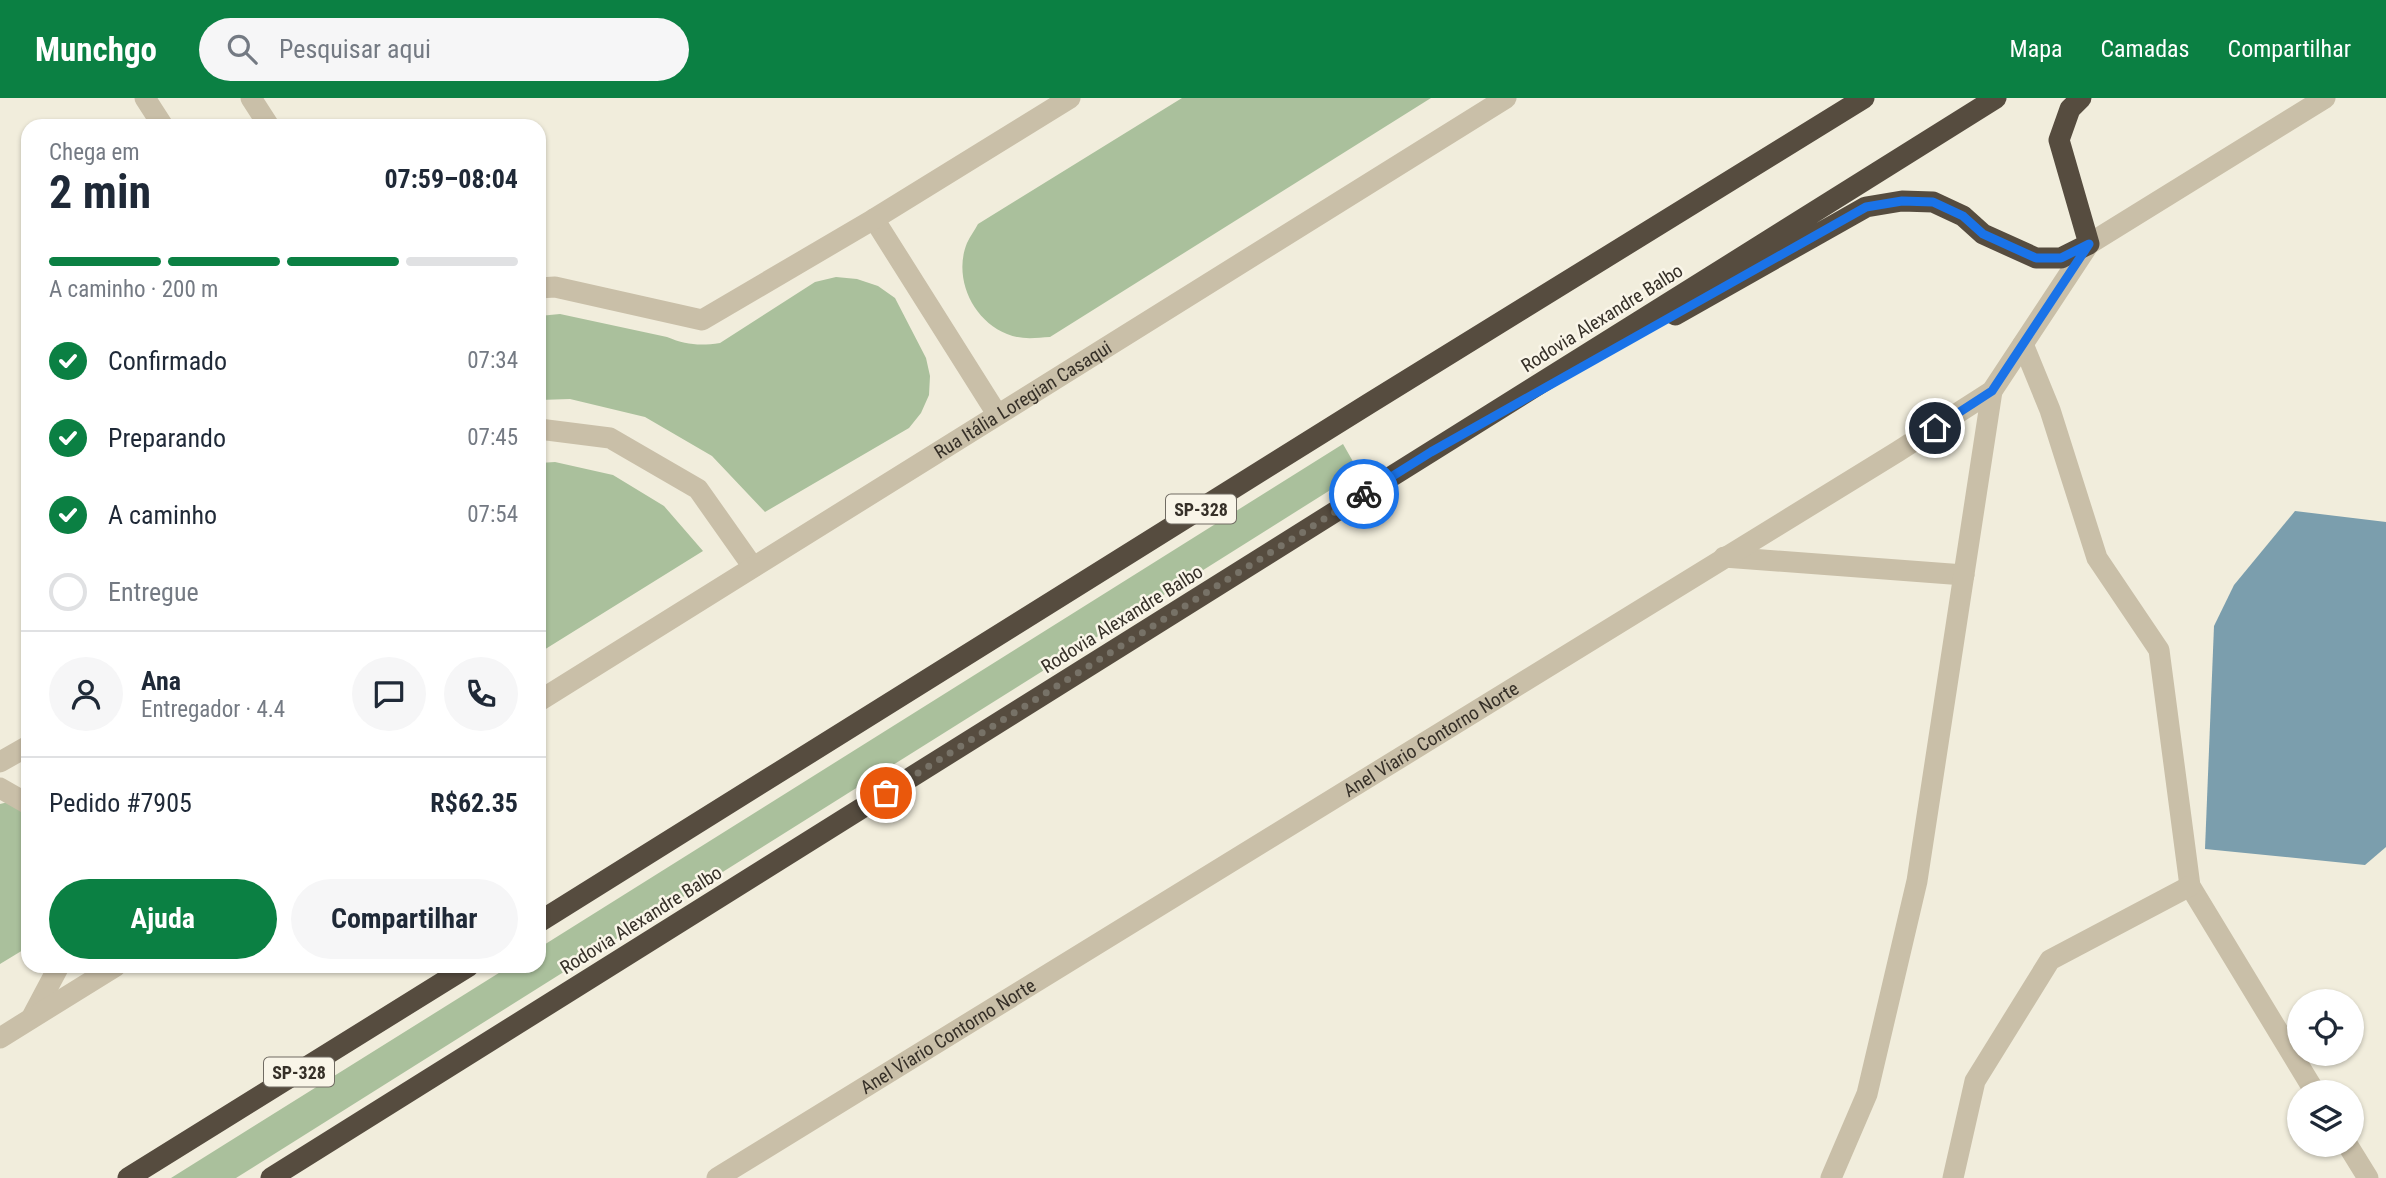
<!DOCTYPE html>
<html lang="pt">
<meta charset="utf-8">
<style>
:root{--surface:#fff;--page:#f6f6f7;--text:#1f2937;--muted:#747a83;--line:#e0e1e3;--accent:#0b8043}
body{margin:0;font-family:"Roboto Condensed",sans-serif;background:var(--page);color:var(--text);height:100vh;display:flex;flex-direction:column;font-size:26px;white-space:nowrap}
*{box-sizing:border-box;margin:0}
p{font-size:23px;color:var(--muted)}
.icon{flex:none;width:38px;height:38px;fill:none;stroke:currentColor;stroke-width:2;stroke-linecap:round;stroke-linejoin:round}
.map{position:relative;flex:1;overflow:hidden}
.drawer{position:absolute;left:21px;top:21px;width:525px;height:854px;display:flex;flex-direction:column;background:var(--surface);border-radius:21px;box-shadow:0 2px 5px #0004}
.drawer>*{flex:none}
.fabs{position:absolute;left:2287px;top:891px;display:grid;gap:14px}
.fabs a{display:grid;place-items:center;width:77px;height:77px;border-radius:50%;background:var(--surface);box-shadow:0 2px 5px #0004;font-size:35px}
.pin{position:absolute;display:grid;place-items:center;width:60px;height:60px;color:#fff;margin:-30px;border:4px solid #fff;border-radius:50%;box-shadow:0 2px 7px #0007}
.courier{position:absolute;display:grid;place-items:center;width:70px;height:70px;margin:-35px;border:5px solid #1a73e8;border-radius:50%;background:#fff;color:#222;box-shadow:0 2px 9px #0007}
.head em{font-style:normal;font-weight:700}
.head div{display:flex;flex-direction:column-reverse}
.head{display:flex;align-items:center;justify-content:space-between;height:119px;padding:0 28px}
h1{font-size:46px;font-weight:700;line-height:52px}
.bar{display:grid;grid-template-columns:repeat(4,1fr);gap:10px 7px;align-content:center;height:84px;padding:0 28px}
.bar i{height:9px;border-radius:5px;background:var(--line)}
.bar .on{background:var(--accent)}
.bar p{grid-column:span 4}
.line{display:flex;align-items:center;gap:18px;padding:0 28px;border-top:2px solid var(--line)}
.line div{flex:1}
.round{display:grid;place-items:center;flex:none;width:74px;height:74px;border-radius:37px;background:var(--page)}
ol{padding:0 28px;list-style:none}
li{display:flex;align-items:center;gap:21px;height:77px}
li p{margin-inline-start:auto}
li .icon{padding:7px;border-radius:50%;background:var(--accent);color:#fff;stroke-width:4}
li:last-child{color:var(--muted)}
li i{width:38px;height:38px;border:4px solid var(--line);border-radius:50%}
.primary-button{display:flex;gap:14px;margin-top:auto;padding:14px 28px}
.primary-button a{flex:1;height:80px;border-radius:42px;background:var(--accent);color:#fff;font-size:28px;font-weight:700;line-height:80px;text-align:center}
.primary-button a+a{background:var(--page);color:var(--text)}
header{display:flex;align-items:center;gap:42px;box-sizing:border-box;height:98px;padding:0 35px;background:var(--accent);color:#fff}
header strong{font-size:33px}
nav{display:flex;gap:38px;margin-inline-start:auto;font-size:24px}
.search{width:490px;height:63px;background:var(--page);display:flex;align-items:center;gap:18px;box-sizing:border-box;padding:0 24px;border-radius:38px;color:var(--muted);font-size:26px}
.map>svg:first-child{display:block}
</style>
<header>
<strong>Munchgo</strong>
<div class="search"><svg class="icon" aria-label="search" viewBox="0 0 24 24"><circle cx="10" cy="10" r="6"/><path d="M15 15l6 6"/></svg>Pesquisar aqui</div>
<nav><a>Mapa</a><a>Camadas</a><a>Compartilhar</a></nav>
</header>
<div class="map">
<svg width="2386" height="1080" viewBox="0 0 2386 1080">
<rect width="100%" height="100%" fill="#f1eddc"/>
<path fill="#aac09c" d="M1182,0H1431L1050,239C1035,240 1021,242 1007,236C972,222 953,179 967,145C970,138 975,132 978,126Z
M836,179L857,181L878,188L895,200L926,260L930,278L929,297L921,315L909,330L765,414L712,358L645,319L570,301L539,302V218L560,216L667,239C686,247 700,248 720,245L815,184Z
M1343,346L1359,374L236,1080H171L510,868H539V850Z
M555,364L613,377L664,408L703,453L539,555V365Z
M8,704L28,708V849L0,866V706Z"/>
<path fill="#7b9ead" d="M2295,413L2386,424V749L2365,767L2205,751L2214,528L2234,487Z"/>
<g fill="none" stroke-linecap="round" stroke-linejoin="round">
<g stroke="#c9bfa8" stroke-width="21">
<path d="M145,0L163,28"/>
<path d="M251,0L269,28"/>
<path d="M874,121L997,316"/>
<path d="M539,190L555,189L702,222L874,121L1070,0"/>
<path d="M2023,246L2050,312L2097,460L2159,552L2190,788L2315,994"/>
<path d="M539,331L610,340L698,391L753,469"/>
<path d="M1724,459L1964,477"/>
<path id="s1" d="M539,603L1506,0"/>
<path d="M0,664L28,648"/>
<path d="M0,690L28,706"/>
<path d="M32,919L59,868"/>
<path d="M0,940L116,868"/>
<path d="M2347,1046L2368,1080"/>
<path id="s2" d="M717,1080L1897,354L1992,293L2089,146L2325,0"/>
<path d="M1831,1080L1867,996L1917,783L1992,293"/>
<path d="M1953,1080L1975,983L2050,862L2190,788"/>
</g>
<path stroke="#564c3f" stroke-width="21" d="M1675,217L1866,109L1902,103L1933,104L1963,118L1983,136L2036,160H2061L2089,146L2059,42L2070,11L2081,0
M539,824L1370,305L1864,0
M128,1080L469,868
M271,1080L1996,0"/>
</g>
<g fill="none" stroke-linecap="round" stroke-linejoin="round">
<path stroke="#777267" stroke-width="7" stroke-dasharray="0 12.6" d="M886,695L1364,396"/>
<path stroke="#1a73e8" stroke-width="9" d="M1364,396L1431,354L1866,109L1902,103L1933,104L1963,118L1983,136L2036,160H2061L2089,146L1992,293L1935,330"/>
</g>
<g text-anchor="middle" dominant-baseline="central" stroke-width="5" stroke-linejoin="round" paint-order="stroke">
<g fill="#f9f5e8" stroke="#706b62" stroke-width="2">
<rect x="1166" y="396.5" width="70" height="29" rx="5"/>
<rect x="264" y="959.5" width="70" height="29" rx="5"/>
</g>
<g font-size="18" font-weight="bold" fill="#363028">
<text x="1201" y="411">SP-328</text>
<text x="299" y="974">SP-328</text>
</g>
<g font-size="19" fill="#363028" stroke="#f9f5e8">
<text transform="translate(1602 220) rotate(-32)">Rodovia Alexandre Balbo</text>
<text stroke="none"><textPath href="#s1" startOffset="570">Rua Itália Loregian Casaqui</textPath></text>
<text transform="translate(1122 521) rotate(-32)">Rodovia Alexandre Balbo</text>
<text stroke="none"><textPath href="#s2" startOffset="838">Anel Viario Contorno Norte</textPath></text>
<text transform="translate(641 822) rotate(-32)">Rodovia Alexandre Balbo</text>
<text stroke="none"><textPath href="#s2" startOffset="271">Anel Viario Contorno Norte</textPath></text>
</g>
</g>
</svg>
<div class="fabs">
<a><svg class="icon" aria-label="locate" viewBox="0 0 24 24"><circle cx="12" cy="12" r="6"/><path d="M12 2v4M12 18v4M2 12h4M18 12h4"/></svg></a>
<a><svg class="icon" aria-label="layers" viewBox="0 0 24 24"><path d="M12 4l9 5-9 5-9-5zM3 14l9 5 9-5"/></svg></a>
</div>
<div class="pin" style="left:886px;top:695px;background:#ea580c"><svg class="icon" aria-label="bag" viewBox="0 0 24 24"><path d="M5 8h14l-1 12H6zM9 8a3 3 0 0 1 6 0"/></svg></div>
<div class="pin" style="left:1935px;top:330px;background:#1f2937"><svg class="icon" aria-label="home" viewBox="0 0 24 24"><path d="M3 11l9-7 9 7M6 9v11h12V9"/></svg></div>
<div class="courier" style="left:1364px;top:396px"><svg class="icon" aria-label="bike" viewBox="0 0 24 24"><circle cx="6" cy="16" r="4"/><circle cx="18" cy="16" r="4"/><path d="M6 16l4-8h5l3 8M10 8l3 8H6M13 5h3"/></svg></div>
<section class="drawer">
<div class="head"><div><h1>2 min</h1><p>Chega em</p></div><em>07:59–08:04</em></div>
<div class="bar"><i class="on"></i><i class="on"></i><i class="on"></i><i></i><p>A caminho · 200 m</p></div>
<ol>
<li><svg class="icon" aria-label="check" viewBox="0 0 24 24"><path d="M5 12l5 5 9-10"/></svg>Confirmado<p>07:34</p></li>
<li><svg class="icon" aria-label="check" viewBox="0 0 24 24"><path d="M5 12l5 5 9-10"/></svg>Preparando<p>07:45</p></li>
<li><svg class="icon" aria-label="check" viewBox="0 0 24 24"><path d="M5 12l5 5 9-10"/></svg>A caminho<p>07:54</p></li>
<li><i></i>Entregue</li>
</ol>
<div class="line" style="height:126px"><a class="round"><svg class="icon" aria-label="person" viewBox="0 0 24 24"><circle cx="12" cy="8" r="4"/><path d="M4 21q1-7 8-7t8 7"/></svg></a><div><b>Ana</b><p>Entregador · 4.4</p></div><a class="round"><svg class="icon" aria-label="chat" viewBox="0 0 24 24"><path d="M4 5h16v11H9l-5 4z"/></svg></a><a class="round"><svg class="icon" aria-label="phone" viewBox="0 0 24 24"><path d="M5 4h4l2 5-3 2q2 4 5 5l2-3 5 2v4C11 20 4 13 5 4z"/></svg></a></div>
<div class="line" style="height:91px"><div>Pedido #7905</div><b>R$62.35</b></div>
<div class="primary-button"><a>Ajuda</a><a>Compartilhar</a></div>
</section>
</div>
